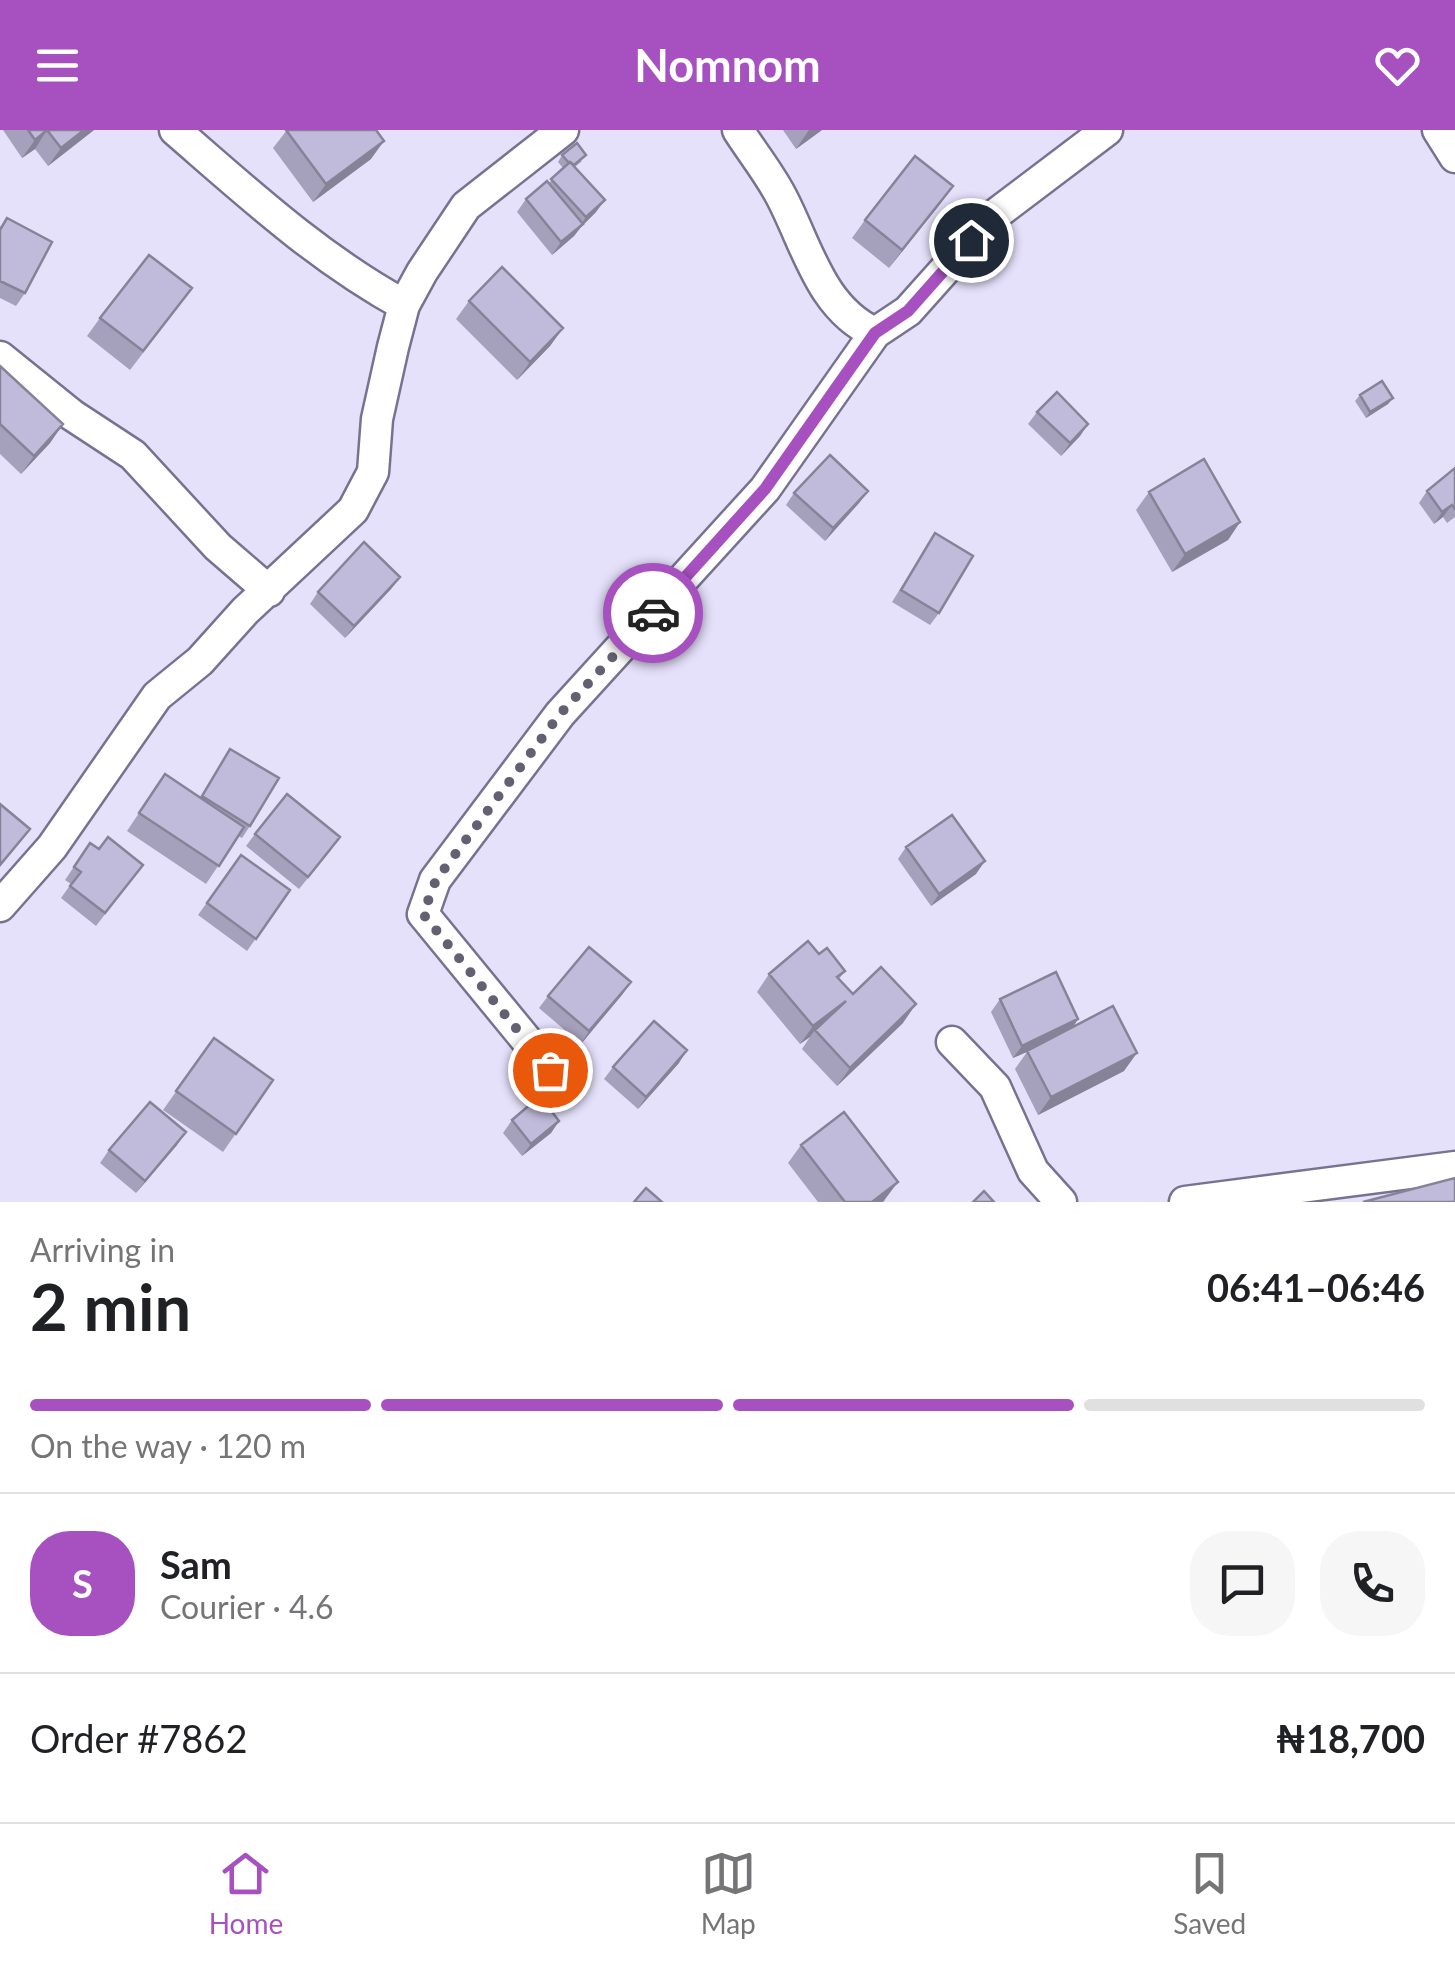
<!DOCTYPE html>
<meta charset="utf-8">
<style>
:root{--surface:#fff;--page:#f6f6f6;--text:#202124;--muted:#757577;--line:#e0e0e0;--accent:#a651bf}
body{margin:0;font-family:Lato,sans-serif;background:var(--page);color:var(--text);height:100vh;display:flex;flex-direction:column;font-size:38px;white-space:nowrap}
*{box-sizing:border-box;margin:0}
p{font-size:32px;color:var(--muted)}
.icon{flex:none;width:55px;height:55px;fill:none;stroke:currentColor;stroke-width:2;stroke-linecap:round;stroke-linejoin:round}
.map{position:relative;height:1072px;overflow:hidden}
.drawer{display:flex;flex-direction:column;background:var(--surface);flex:1}
.drawer>*{flex:none}
.pin{position:absolute;display:grid;place-items:center;width:85px;height:85px;color:#fff;margin:-42px;border:5px solid #fff;border-radius:50%;box-shadow:0 2px 10px #0007}
.courier{position:absolute;display:grid;place-items:center;width:100px;height:100px;margin:-50px;border:8px solid #a651bf;border-radius:50%;background:#fff;color:#222;box-shadow:0 2px 12px #0007}
.summary em{font-style:normal;font-weight:700}
.summary div{display:flex;flex-direction:column-reverse}
.summary{display:flex;align-items:center;justify-content:space-between;height:170px;padding:0 30px}
h1{font-size:65px;font-weight:700;line-height:75px}
.bar{display:grid;grid-template-columns:repeat(4,1fr);gap:15px 10px;align-content:center;height:120px;padding:0 30px}
.bar i{height:12px;border-radius:8px;background:var(--line)}
.bar .current{background:var(--accent)}
.bar p{grid-column:span 4}
.line{display:flex;align-items:center;gap:25px;padding:0 30px;border-top:2px solid var(--line)}
.line div{flex:1}
.round{display:grid;place-items:center;flex:none;width:105px;height:105px;border-radius:40px;background:var(--page)}
header{display:flex;justify-content:space-between;align-items:center;height:130px;padding:0 30px;background:var(--accent);color:#fff;font-size:45px;font-weight:700}
.tab-bar{display:flex;justify-content:space-around;align-items:center;height:140px;border-top:2px solid var(--line);background:var(--surface);font-size:28px;color:var(--muted)}
.tab-bar a{display:grid;justify-items:center;gap:5px}
.tab-bar .current{color:var(--accent)}
.map>svg:first-child{display:block}
</style>
<header><svg class="icon" aria-label="menu" viewBox="0 0 24 24"><path d="M4 6h16M4 12h16M4 18h16"/></svg>Nomnom<svg class="icon" aria-label="heart" viewBox="0 0 24 24"><path d="M12 20l-8-8c-3-5 5-10 8-4 3-6 11-1 8 4z"/></svg></header>
<div class="map">
<svg width="1455" height="1072" viewBox="0 0 1455 1072">
<rect width="100%" height="100%" fill="#e5e1fb"/>
<g fill="none" stroke-linecap="round" stroke-linejoin="round">
<g stroke="#77728f" stroke-width="35">
<path id="minor" d="M175,0C249,64 318,128 404,175
M738,0C752,22 769,43 781,66C807,115 820,178 875,203L908,181L992,87L1107,0
M1438,0L1455,27
M0,227L72,285L133,325L218,417L269,461
M0,776L52,717L157,566L200,531L245,481L353,380L373,342L377,289L393,217L404,175L422,142L466,76L563,0
M952,912L995,957L1033,1041L1061,1072
M551,940L423,784L435,750L560,584L765,359L875,203
M1185,1072L1455,1037"/>
</g>
<use href="#minor" stroke="#fff" stroke-width="30"/>
</g>
<path fill="#a5a1bc" d="M3,0H94L48,36L35,19L22,28Z
M287,0L371,29L313,72L273,18Z
M783,0H822L796,19Z
M562,25L582,31L575,37L596,82L581,97L574,106L552,125L517,82L526,69L549,53L563,38L558,32Z
M953,56L889,138L852,108L865,90Z
M7,88L25,163L16,176L0,168V97Z
M469,171L563,198L550,216L517,250L456,189Z
M179,176L130,240L87,206L100,188Z
M0,236L63,294L50,313L21,344L0,324Z
M1360,265L1393,268L1388,274L1366,288L1355,271Z
M1037,282L1088,294L1080,306L1061,326L1028,294Z
M1455,338V387L1447,393L1443,387L1434,394L1419,373L1427,361Z
M868,361L859,373L825,411L786,375L794,363Z
M1149,362L1240,392L1228,410L1172,442L1136,380Z
M935,403L939,483L930,495L892,472Z
M400,447L391,459L345,508L310,474L318,462Z
M230,619L250,696L242,708L238,706L206,754L127,701L165,644L200,668Z
M255,704L331,720L299,759L246,716Z
M90,713L99,719L143,735L96,796L61,768L71,754L65,750Z
M906,717L976,744L931,776L898,729Z
M241,725L290,760L247,821L198,785Z
M819,824L845,841L839,849L853,864L903,893L837,956L802,919L810,907L800,914L757,862L769,844Z
M631,852L581,914L539,878L548,866Z
M1000,869L1078,889L1073,897L1124,941L1038,985L1015,939L1027,922L1013,928L991,882Z
M214,908L273,950L223,1022L163,980Z
M679,933L638,979L604,949L613,937Z
M512,990L559,991L551,1003L522,1026L503,1003Z
M177,1015L136,1063L100,1033L109,1020Z
M801,1015L885,1070L883,1072H818L788,1033Z"/>
<path fill="#868399" d="M47,0L35,19L22,28L35,10Z
M84,0H94L48,36L61,18Z
M809,0H822L796,19Z
M384,11L371,29L313,72L326,54Z
M953,56L940,74L889,138L902,120Z
M605,70L596,82L581,97L574,106L552,125L561,112L580,96L586,87Z
M563,198L550,216L517,250L530,232Z
M1393,268L1388,274L1366,288L1370,282Z
M63,294L50,313L21,344L34,326Z
M1088,294L1080,306L1061,326L1070,313Z
M868,361L859,373L825,411L833,398Z
M1452,375L1443,387L1434,394L1442,382Z
M1240,392L1228,410L1172,442L1185,424Z
M400,447L391,459L345,508L354,496Z
M985,731L976,744L931,776L939,764Z
M631,852L622,865L581,914L589,901Z
M846,871L815,900L810,907L800,914L813,896Z
M916,874L903,893L837,956L850,938Z
M1078,889L1070,902L1013,928L1022,916Z
M687,920L679,933L638,979L646,967Z
M1137,923L1124,941L1038,985L1051,967Z
M559,991L551,1003L522,1026L531,1014Z
M186,1002L177,1015L136,1063L145,1051Z
M898,1052L883,1072H872Z"/>
<path fill="#c0bbdb" stroke="#868399" stroke-width="2.5" d="M28,0H84L61,18L47,0L35,10Z
M286,0H376L384,11L326,54Z
M577,13L586,25L574,35L570,32L569,33L562,25Z
M915,26L953,56L902,120L865,90Z
M570,32L605,70L586,87L551,49Z
M547,51L583,94L561,112L526,69Z
M7,88L52,112L25,163L0,151V100Z
M149,125L192,158L143,221L100,188Z
M502,137L563,198L530,232L469,171Z
M0,236L63,294L34,326L0,294Z
M1382,251L1393,268L1370,282L1360,265Z
M1057,262L1088,294L1070,313L1037,282Z
M830,325L868,361L833,398L794,363Z
M1204,329L1240,392L1185,424L1149,362Z
M1455,338V379L1452,375L1442,382L1427,361Z
M935,403L973,426L939,483L901,460Z
M364,412L400,447L354,496L318,462Z
M230,619L279,648L250,696L202,666Z
M165,644L244,697L219,736L139,683Z
M287,664L340,707L308,747L255,704Z
M0,674L30,699L0,735Z
M952,685L985,731L939,764L906,717Z
M108,707L143,735L105,783L70,756L81,742L74,737L90,713L99,719Z
M241,725L290,760L256,809L207,773Z
M808,811L819,824L827,818L845,841L837,847L853,864L881,837L916,874L850,938L815,900L846,871L813,896L769,844Z
M589,817L631,852L589,901L548,866Z
M1056,842L1078,889L1022,916L1000,869Z
M1113,876L1137,923L1051,967L1027,921Z
M654,891L687,920L646,967L613,937Z
M214,908L273,950L236,1004L176,961Z
M540,966L559,991L531,1014L512,990Z
M150,972L186,1002L145,1051L109,1020Z
M844,982L898,1052L872,1072H845L801,1015Z
M1455,1048V1072H1363Z
M646,1058L662,1072H634Z
M984,1061L994,1072H973Z"/>
<g fill="none" stroke-linecap="round" stroke-linejoin="round">
<path stroke="#636071" stroke-width="10" stroke-dasharray="0 18" d="M550,940L423,784L436,750L560,584L653,483"/>
<path stroke="#a651bf" stroke-width="12" d="M653,483L765,359L875,203L908,181L971,110"/>
</g>
</svg>
<div class="pin" style="left:550px;top:940px;background:#ea580c"><svg class="icon" aria-label="bag" viewBox="0 0 24 24"><path d="M5 8h14l-1 12H6zM9 8a3 3 0 0 1 6 0"/></svg></div>
<div class="pin" style="left:971px;top:110px;background:#1f2937"><svg class="icon" aria-label="home" viewBox="0 0 24 24"><path d="M3 11l9-7 9 7M6 9v11h12V9"/></svg></div>
<div class="courier" style="left:653px;top:483px"><svg class="icon" aria-label="car" viewBox="0 0 24 24"><path d="M5 17H2v-5l4-1 3-4h7l3 4 3 1v5h-3M9 17h6M6 11h13"/><circle cx="7" cy="17" r="2"/><circle cx="17" cy="17" r="2"/></svg></div>
</div>
<section class="drawer">
<div class="summary"><div><h1>2 min</h1><p>Arriving in</p></div><em>06:41–06:46</em></div>
<div class="bar"><i class="current"></i><i class="current"></i><i class="current"></i><i></i><p>On the way · 120 m</p></div>
<div class="line" style="height:180px"><b class="round" style="background:var(--accent);color:#fff">S</b><div><b>Sam</b><p>Courier · 4.6</p></div><a class="round"><svg class="icon" aria-label="chat" viewBox="0 0 24 24"><path d="M4 5h16v11H9l-5 4z"/></svg></a><a class="round"><svg class="icon" aria-label="phone" viewBox="0 0 24 24"><path d="M5 4h4l2 5-3 2q2 4 5 5l2-3 5 2v4C11 20 4 13 5 4z"/></svg></a></div>
<div class="line" style="height:130px"><div>Order #7862</div><b>₦18,700</b></div>
</section>
<nav class="tab-bar">
<a class="current"><svg class="icon" aria-label="home" viewBox="0 0 24 24"><path d="M3 11l9-7 9 7M6 9v11h12V9"/></svg>Home</a>
<a><svg class="icon" aria-label="map" viewBox="0 0 24 24"><path d="M3 6l6-2 6 2 6-2v14l-6 2-6-2-6 2zM9 4v14M15 6v14"/></svg>Map</a>
<a><svg class="icon" aria-label="saved" viewBox="0 0 24 24"><path d="M7 4h10v16l-5-4-5 4z"/></svg>Saved</a>
</nav>
